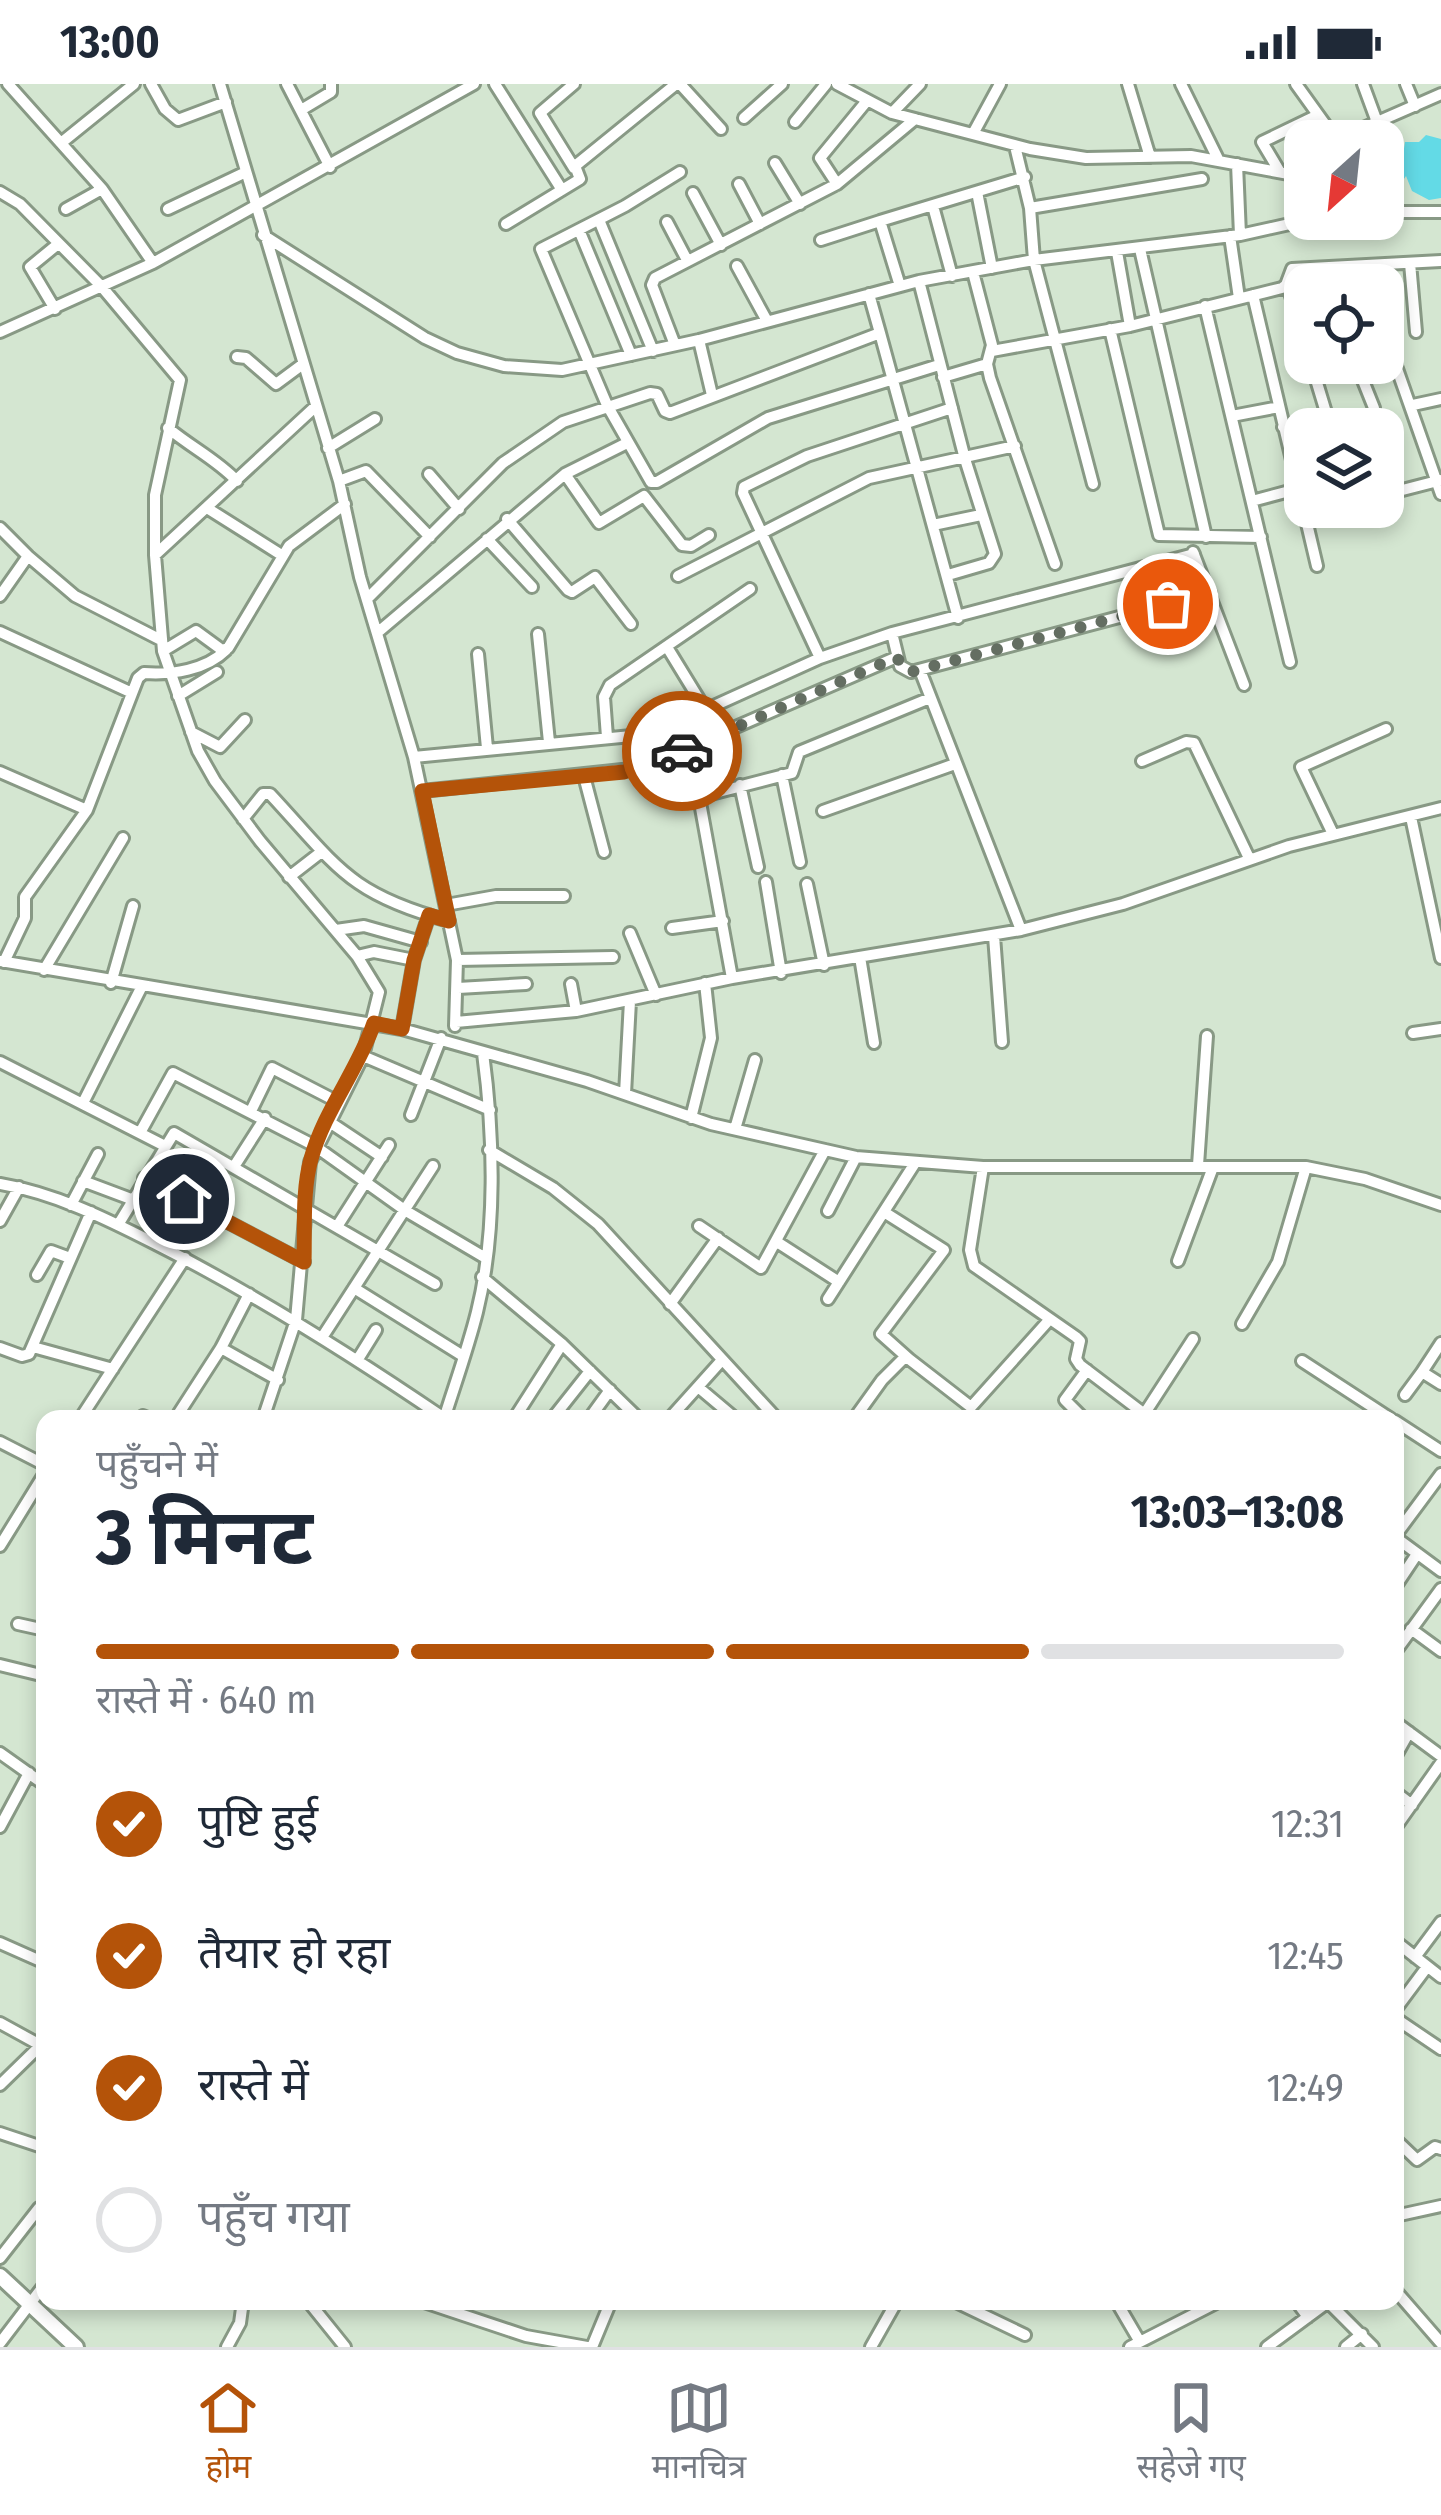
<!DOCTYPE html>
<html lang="hi">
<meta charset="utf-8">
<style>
:root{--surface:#fff;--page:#f6f6f7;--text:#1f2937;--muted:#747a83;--line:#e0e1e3;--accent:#b45309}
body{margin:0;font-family:"Fira Sans Condensed","Noto Sans Devanagari",sans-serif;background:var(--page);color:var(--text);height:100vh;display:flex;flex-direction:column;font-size:45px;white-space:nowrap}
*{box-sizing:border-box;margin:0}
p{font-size:39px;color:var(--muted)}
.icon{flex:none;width:66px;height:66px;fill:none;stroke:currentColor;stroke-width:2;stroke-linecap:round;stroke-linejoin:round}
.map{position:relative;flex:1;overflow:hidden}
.drawer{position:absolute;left:36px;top:1326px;width:1368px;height:900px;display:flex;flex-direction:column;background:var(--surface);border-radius:24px;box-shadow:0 6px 18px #0003}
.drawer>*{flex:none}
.needle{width:78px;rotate:207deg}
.buttons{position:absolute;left:1284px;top:36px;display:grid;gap:24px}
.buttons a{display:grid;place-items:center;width:120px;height:120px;border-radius:24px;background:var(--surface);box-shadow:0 6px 18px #0003;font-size:60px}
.pin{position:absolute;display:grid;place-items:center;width:102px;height:102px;color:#fff;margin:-51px;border:6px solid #fff;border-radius:50%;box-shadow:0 3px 12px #0007}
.courier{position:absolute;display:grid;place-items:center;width:120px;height:120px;margin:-60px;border:9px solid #b45309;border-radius:50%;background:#fff;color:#222;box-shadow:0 3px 15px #0007}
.summary em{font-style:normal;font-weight:700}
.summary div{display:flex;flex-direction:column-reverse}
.summary{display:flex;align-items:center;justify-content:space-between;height:204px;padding:0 60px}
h1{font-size:78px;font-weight:700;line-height:90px}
.bar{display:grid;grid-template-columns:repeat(4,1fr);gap:18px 12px;align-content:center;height:144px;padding:0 60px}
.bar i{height:15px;border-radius:9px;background:var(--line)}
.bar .on{background:var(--accent)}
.bar p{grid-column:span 4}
ol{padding:0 60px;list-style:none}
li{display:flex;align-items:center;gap:36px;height:132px}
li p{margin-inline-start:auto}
li .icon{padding:12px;border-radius:50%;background:var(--accent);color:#fff;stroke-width:4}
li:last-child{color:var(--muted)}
li i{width:66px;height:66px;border:6px solid var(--line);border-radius:50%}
.status{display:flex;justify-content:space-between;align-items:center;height:84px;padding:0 60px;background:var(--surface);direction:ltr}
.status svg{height:33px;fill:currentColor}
.tabs{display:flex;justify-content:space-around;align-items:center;height:168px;border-top:3px solid var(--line);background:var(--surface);font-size:33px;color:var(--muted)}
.tabs a{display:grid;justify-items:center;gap:6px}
.tabs .on{color:var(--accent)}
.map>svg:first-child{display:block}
</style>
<div class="status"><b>13:00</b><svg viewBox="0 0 49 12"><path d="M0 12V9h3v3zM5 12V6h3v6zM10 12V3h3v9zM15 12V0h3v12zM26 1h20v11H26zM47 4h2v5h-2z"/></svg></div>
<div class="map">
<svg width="1441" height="2263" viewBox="0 0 1441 2263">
<rect width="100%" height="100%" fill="#d4e6d1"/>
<path fill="#63dae6" d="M1426,51L1441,55V114L1429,116L1412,107L1406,92L1391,114L1383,117V81L1402,78L1405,58H1419Z"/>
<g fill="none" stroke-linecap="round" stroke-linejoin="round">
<g stroke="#889985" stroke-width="16">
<path id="minor" d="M8,0L102,105L153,179
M151,0L165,25L178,36L226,18
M220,0L339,397L360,493L414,673L457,876L455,942
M287,0L330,83
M495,0L562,106
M574,0L540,29L574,84
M680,0L721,45
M837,0L892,29L1030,65L1086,74L1191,72L1305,93
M1128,0L1150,73
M1181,0L1218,75
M1296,0L1337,57
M1363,0L1377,38
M1406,0L1415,22
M301,26L331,8V0
M892,29L920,0
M744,34L782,0
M795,38L826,0
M974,48L1000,0
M1336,56L1441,10
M61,59L134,0
M1015,62L1030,124L1034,176L1093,400
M775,79L800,120
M1237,80L1240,151
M680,88L625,122L541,165L607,321L651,398H657L768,334L939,281
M1280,88L1262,58L1318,31
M739,100L760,140
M837,100L820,74L866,18
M0,108L20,120L102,203L180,296L155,411V471L163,567L198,667L215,697L260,757L357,872L379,908L363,972L310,1078L296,1236L263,1335
M977,108L992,184
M693,109L721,161
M933,122L952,192
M1030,124L1202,95
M66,125L102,105
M168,125L246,88
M1383,128H1441
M599,136L653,267
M880,137L1025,93
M667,138L687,176
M506,140L580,95L575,82L676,0
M579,146L631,271
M263,151L425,254L457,269L504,282L562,286L699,256L919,197L1034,176L1240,151L1312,135
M1230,152L1239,214
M821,156L880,137L900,202
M1140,165L1206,453
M1117,168L1130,242
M1410,179L1416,248
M737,182L767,237
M973,188L992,261L987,280L990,294L1055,480
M919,197L965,375L995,470L989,479L948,491
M1287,199L1305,257
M869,210L880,249
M1253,211L1317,482
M1205,222L1290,578
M55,225L30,183L58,160
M1110,245L1159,451L1261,453
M1383,245L1441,410
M0,248L153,179L474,0
M699,256L712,311
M675,261L652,201L655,194L837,100L915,35
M992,267L1130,242L1282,204L1286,201L1292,185L1441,177
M237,273L246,274L276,300L303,280
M1311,279L1331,345
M1356,279L1374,324
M943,293L987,280
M1413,321L1441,315
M1232,332L1279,323
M1283,343L1327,331
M168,344C192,364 216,375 237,397
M328,364L375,335
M429,390L459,425
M565,390L599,439L644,412L682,461L691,462L709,451
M339,397L366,387L430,453
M1383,411L1441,396
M1252,417L1297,405
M207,424L283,472
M507,435L568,506L572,508L595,493L631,540
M933,441L981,431
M0,444L28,472
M487,455L532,503
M1193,468L1244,601
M155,471L316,322
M678,492L869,394L1015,362
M0,512L28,472L75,512L161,556
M367,515L503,379L563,338L650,309L657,310L665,327L670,329L880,249L958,534
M0,548L130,608
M377,549L565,390L627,359
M892,549L900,582L911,588L1210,509
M538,550L549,658
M667,563L705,625
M163,567L196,547L222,566L228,564L289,462L345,420
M478,570L487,664
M820,574L743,409L744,403L807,372L952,324
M920,586L1021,846
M178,612L217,588
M191,648L220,663L245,636
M607,653L604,613L610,601L750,505
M414,673L652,650L820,574L892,549L1194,470
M1142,677L1186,658L1194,659L1249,774
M0,688L87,726
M782,691L800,778
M584,692L604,768
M740,701L758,783
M422,707L641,684L897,573
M823,727L955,680
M1411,733L1441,874
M243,735L263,710H270C337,782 348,810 449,837
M1333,750L1301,683L1386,645
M289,793L320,769
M766,798L781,889
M807,800L824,881
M446,821L496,812H564
M672,844L723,837
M336,846L364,842L421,858
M630,849L656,911
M994,852L1002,958
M357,872L374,868L414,876
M860,873L874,959
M457,876L613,873
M0,877L402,945L587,997L711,1040L856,1073L983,1083H1306L1365,1095L1441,1121
M4,878L25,834V813L87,726L138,594L144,589C172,591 206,586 226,566
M44,886L123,754
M732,894L699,713L792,689L799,668L930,614
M111,899L133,822
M571,900L576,927
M458,904L526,900
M456,938L576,927L732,894L1021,846L1123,820L1289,762L1441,724
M402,945L414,876L429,831
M1413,949L1441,945
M363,972L490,1026
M0,978L163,1061
M625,1010L630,917
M84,1017L141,904
M251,1027L272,984L338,1018
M411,1031L441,954
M691,1034L711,954L705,899
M328,1037L382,1073
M735,1045L755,976
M141,1047L173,989L315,1062L406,1127L484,1173
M489,1066L553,1104L598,1140L777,1335
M235,1081L265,1034
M1198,1081L1207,952
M983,1083L970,1166L974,1182L1076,1253L1080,1257L1076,1275L1080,1281L1151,1335
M144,1094L304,1178
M83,1097L131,1115
M0,1100C54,1109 105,1134 154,1159C255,1210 350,1270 444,1334
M71,1121L98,1070
M828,1127L856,1073
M884,1128L944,1166L881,1250L909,1275
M0,1137L19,1103
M118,1141L174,1049L435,1200
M338,1141L389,1061
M699,1142L761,1184L825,1066
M777,1158L839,1198
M1178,1177L1213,1083
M37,1191L51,1167L70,1174
M482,1193L562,1260L639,1335
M354,1204L463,1272
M828,1215L915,1079
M670,1220L718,1154
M1242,1240L1278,1178L1306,1083
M323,1252L433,1082
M33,1263L113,1285
M0,1264L22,1272L29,1270L91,1128
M221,1264L278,1296
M358,1275L376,1246
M1302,1277L1391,1335
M1422,1288L1441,1259
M698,1303L736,1335
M1405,1311L1422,1288L1441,1300
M179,1329L221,1264L249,1210
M1143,1332L1193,1255
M80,1335L185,1174
M138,1335L143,1332L150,1335
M444,1335C455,1300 468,1264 477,1228C497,1147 494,1051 483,969
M514,1335L562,1260
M552,1335L590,1287
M589,1335L610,1306
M669,1335L722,1276
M854,1335L882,1296L903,1275H909L971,1323L1050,1235
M1084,1335L1065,1316L1087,1286
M1395,1337L1441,1367
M0,1358L45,1381
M1395,1452L1441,1390
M1395,1453L1441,1487
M0,1462L45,1389
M1395,1503L1417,1470
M18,1540L45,1546
M1411,1545L1441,1567
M1395,1568L1441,1505
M0,1581L45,1592
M1395,1638L1441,1672
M0,1669L45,1701
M1395,1673L1409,1648
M1395,1708L1412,1721
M0,1743L29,1689
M1395,1744L1441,1679
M1395,1857L1441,1893
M0,1859L45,1879
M1415,1873L1441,1838
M1395,1926L1427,1883
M1395,1934L1441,1965
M0,1939L42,1962
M0,2001L45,1957
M0,2049L45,2064
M1395,2055L1417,2076L1435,2063L1441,2065
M1395,2132L1441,2122
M0,2174L39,2124
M1395,2206L1441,2259
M308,2217L345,2263
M421,2217L526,2252L587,2263
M840,2217H853
M954,2217L1025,2251
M1116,2217L1140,2258
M1296,2217L1308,2233
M0,2259L45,2200
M227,2263L240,2239L243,2217
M592,2263L611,2217
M871,2263L897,2217
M1130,2263L1220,2217
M1267,2263L1328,2218L1373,2263
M1346,2263L1362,2250"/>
</g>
<g stroke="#889985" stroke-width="20">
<path id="major" d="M0,2192L76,2263"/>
</g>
<use href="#minor" stroke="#fff" stroke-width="10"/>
<use href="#major" stroke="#fff" stroke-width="14"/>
</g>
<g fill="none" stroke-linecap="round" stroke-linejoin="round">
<path stroke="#646e62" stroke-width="12" stroke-dasharray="0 21.6" d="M682,667L897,573L903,585L911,588L1168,520"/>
<path stroke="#b45309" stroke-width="15" d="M184,1115L304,1178C305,1145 302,1107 311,1075C324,1027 358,986 374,939L402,945L414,876L429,831L449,837L422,707L624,688L682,667"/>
</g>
</svg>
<div class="buttons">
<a><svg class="needle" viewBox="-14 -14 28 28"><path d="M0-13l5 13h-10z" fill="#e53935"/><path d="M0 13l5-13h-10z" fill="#747a83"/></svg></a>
<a><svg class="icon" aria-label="locate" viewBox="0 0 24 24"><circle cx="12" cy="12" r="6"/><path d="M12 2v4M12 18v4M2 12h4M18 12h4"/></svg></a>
<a><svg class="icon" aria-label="layers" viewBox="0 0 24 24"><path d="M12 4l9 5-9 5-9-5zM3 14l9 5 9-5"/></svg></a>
</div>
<div class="pin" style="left:1168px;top:520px;background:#ea580c"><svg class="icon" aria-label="bag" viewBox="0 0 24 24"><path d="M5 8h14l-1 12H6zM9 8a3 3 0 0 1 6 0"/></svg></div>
<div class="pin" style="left:184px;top:1115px;background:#1f2937"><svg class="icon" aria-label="home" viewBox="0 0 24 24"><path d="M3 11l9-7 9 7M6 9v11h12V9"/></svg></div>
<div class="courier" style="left:682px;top:667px"><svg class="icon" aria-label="car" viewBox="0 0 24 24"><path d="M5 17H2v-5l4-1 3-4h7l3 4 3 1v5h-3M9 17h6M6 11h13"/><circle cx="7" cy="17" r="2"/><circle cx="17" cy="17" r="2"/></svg></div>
<section class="drawer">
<div class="summary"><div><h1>3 मिनट</h1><p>पहुँचने में</p></div><em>13:03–13:08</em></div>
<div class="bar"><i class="on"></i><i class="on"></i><i class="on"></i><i></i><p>रास्ते में · 640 m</p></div>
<ol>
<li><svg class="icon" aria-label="check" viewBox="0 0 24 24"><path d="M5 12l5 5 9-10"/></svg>पुष्टि हुई<p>12:31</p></li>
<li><svg class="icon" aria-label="check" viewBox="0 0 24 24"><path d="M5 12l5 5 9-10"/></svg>तैयार हो रहा<p>12:45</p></li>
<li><svg class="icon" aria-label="check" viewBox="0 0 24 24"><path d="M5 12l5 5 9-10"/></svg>रास्ते में<p>12:49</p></li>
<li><i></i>पहुँच गया</li>
</ol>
</section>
</div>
<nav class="tabs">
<a class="on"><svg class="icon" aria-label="home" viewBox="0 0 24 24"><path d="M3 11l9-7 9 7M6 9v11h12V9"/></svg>होम</a>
<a><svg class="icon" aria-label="map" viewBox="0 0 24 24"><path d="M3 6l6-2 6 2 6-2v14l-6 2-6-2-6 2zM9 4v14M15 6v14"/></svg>मानचित्र</a>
<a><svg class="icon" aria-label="saved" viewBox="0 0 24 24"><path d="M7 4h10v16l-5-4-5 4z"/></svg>सहेजे गए</a>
</nav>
